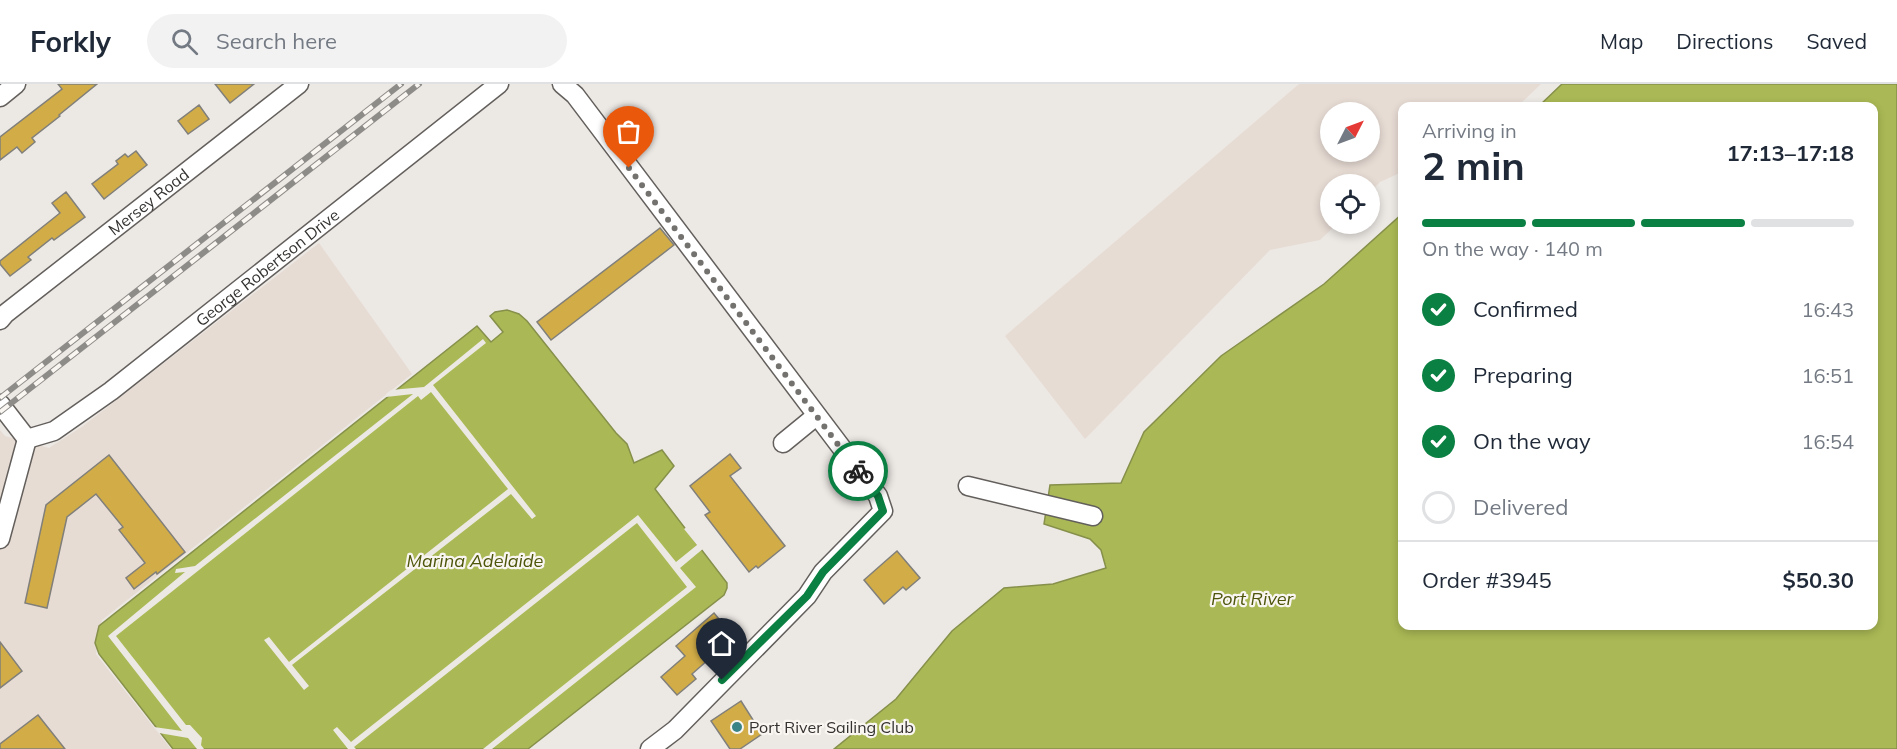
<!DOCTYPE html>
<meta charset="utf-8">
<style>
:root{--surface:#fff;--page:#f2f2f3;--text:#1f2937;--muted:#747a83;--line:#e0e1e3;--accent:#0b8043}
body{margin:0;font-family:Mulish,sans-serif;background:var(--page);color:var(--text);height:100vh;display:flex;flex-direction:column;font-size:22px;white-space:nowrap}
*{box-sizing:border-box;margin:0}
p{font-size:20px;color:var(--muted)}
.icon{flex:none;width:33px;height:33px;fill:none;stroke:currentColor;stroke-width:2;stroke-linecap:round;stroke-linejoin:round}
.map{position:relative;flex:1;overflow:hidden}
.side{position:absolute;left:1398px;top:18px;width:480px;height:528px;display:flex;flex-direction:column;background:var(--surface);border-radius:12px;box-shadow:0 3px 9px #0003}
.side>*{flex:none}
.needle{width:39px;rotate:48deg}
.controls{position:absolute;left:1320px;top:18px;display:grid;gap:12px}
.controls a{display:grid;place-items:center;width:60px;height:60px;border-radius:50%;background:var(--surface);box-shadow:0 3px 9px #0003;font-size:30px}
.pin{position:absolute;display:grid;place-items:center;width:51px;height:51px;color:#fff;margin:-62px -26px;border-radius:50% 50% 50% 0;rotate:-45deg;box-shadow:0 0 6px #0007}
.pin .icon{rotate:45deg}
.courier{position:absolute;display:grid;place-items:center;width:60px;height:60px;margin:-30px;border:4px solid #0b8043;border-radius:50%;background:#fff;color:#222;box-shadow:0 2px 8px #0007}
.headline em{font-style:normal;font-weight:700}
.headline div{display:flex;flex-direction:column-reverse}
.headline{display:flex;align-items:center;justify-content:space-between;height:102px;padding:0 24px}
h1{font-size:39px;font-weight:700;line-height:45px}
.bar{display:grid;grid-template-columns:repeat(4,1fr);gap:9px 6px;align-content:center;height:72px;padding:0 24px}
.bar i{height:8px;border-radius:4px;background:var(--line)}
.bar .current{background:var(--accent)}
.bar p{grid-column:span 4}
.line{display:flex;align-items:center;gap:15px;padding:0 24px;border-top:2px solid var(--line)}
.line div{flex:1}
ol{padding:0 24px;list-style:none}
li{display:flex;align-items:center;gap:18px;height:66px}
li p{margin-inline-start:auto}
li .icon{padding:6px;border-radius:50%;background:var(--accent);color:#fff;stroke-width:4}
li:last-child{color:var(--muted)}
li i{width:33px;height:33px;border:3px solid var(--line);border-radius:50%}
header{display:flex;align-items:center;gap:36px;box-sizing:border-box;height:84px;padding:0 30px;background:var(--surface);border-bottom:2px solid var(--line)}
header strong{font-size:28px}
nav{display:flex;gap:33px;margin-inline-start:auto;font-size:21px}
.search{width:420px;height:54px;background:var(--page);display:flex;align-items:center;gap:15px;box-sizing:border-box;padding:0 21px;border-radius:33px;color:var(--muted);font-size:22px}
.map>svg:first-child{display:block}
</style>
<header>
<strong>Forkly</strong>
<div class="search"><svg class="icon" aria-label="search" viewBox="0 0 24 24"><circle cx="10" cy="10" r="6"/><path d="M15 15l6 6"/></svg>Search here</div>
<nav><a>Map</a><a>Directions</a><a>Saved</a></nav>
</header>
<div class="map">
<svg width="1897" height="665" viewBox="0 0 1897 665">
<rect width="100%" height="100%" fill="#ece8e4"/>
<path fill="#e7dcd4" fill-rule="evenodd" d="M1299,0H1541L1518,22H1402V88L1380,98L1370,108V100H1330V140H1337L1320,156L1270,166L1085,355L1005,252ZM1330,28H1370V68H1330Z
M319,159L412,290L102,536L96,570L171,665H0V346L5,352L49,364L83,342Z"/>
<path fill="#aab955" stroke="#86904a" stroke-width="1.5" d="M1562,0H1897V665H834L896,615L952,547L1004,504L1053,500L1106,484L1101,466L1090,455L1044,440L1050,401L1121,399L1144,348L1221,272L1324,200L1402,130V542H1874V22H1539Z
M507,226L519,230L527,237L616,349L627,360L634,379L662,366L674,382L655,405L727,499V504L724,511L528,665H173L99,570L95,559L99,542L477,242L491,258L503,248L490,232L495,228Z"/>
<path fill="#ece8e4" d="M483,255L486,259L433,301L536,432L532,435L511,410L292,581L309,602L304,606L264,556L269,553L289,578L508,405L431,308L421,316L418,312L116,552L186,641H190L202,654L201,661L204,665H197L188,654L159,649L154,643L182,647L108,552L185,488L175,489L176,485L195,482L413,310L386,313V310L391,306L424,303Z
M638,431L676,478L697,461L684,445L688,442L704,464L680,484L696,503L492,665H483L687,503L637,439L354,663L356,665H348L333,646L337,643L351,658Z"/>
<path fill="#d2ad47" stroke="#807f7a" stroke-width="1.5" d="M58,0H97L59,31L60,32L32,54L35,58L22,69L17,63L0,76V53L62,5Z
M215,0H254L230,19Z
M199,21L209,35L188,50L178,37Z
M136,67L147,81L104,115L92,100L118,80L116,77L125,70L128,73Z
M66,108L85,133L54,156L52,154L28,173L31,176L10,192L0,180V177L60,129L52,119Z
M660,144L674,161L551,256L537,238Z
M730,370L741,384L730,392L785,462L758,484L756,482L749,488L705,431L710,428L690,402Z
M109,371L185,468L157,490L156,488L134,505L126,494L145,479L119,446L123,443L96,410L67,433L47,524L25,519L46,421Z
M897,467L920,494L906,506L903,503L884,520L864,496Z
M714,529L734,553L692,590L696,595L677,611L661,593L685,572L676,562Z
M0,558L22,587L0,604Z
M741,617L762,650L740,665H730L711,637Z
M38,631L65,665H0V660Z"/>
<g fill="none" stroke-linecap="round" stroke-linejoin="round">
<g stroke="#635f5c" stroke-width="21">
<g id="minor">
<path d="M562,0L575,11L878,412L883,427L823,488L807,512L675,646L650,665"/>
<path d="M0,13L16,0"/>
<path id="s1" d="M0,236L5,230L299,0"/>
<path d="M0,320L27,355"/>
<path id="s2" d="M27,355L54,347L111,307L499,0"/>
<path d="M783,359L816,332"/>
<path d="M968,402L1093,432"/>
<path d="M0,455L27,355"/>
</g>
</g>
<use href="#minor" stroke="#fff" stroke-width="18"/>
<g stroke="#8e8c89" stroke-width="6">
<path id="rail" d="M0,314L401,0
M0,328L419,0"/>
</g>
<use href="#rail" stroke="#f9f5f1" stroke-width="4" stroke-dasharray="11" stroke-linecap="butt"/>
</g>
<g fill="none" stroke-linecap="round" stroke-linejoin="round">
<path stroke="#74726f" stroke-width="6" stroke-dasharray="0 10.8" d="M629,84L858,387"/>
<path stroke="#0b8043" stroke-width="8" d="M722,596L807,512L823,488L883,427L878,412L858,387"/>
</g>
<circle fill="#3a8387" stroke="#f9f5f1" stroke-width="2" cx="737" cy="643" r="6"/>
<g text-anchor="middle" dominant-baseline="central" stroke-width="4.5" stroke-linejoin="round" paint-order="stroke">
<g font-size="16" fill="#333230" stroke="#f9f5f1">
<text stroke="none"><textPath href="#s1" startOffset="190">Mersey Road</textPath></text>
<text stroke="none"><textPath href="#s2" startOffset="297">George Robertson Drive</textPath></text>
</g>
<g font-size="16" fill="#333230" stroke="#f9f5f1" text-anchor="start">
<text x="749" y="643">Port River Sailing Club</text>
</g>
<g font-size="18" font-style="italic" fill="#4d560a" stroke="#f9f5f1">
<text x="475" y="476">Marina Adelaide</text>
<text x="1252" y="514">Port River</text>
</g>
</g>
</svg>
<div class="controls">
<a><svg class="needle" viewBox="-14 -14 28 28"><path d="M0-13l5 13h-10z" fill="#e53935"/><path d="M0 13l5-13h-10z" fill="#747a83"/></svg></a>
<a><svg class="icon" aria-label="locate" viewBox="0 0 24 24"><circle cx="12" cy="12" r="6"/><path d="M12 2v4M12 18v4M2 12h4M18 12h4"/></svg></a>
</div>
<div class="pin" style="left:629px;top:84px;background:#ea580c"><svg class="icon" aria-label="bag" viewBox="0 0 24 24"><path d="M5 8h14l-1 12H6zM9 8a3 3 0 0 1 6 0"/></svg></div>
<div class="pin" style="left:722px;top:596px;background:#1f2937"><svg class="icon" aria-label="home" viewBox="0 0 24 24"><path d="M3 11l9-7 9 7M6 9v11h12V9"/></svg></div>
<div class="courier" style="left:858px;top:387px"><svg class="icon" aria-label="bike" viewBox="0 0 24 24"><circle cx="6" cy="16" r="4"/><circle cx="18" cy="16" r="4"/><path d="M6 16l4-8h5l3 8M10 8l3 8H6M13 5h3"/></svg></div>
<section class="side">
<div class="headline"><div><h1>2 min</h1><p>Arriving in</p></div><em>17:13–17:18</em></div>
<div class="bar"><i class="current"></i><i class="current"></i><i class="current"></i><i></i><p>On the way · 140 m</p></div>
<ol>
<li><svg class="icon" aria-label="check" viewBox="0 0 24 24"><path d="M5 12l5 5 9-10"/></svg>Confirmed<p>16:43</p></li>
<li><svg class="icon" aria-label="check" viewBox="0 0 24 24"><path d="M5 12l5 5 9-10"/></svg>Preparing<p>16:51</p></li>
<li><svg class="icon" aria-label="check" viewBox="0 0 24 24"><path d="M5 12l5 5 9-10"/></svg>On the way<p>16:54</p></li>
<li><i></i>Delivered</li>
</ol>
<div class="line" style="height:78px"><div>Order #3945</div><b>$50.30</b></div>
</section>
</div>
